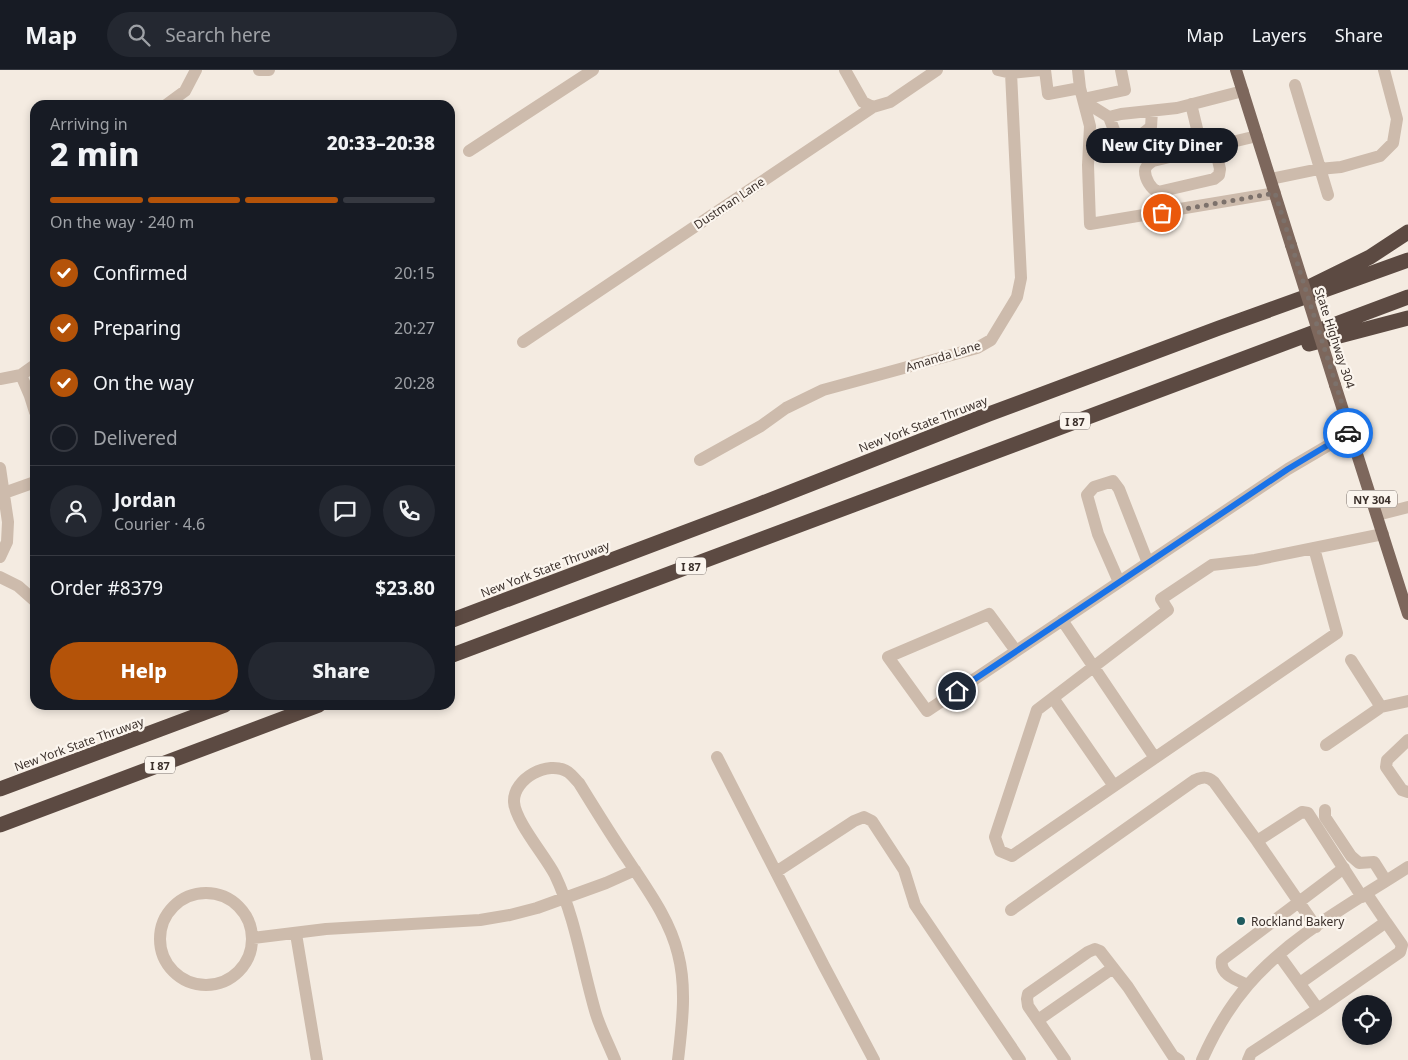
<!DOCTYPE html>
<meta charset="utf-8">
<style>
:root{--surface:#171b24;--page:#242831;--text:#f1f3f6;--muted:#9ea1a6;--line:#363941;--accent:#b45309}
body{margin:0;font-family:"Noto Sans",sans-serif;background:var(--page);color:var(--text);height:100vh;display:flex;flex-direction:column;font-size:19px;white-space:nowrap}
*{box-sizing:border-box;margin:0}
p{font-size:16px;color:var(--muted)}
.icon{flex:none;width:28px;height:28px;fill:none;stroke:currentColor;stroke-width:2;stroke-linecap:round;stroke-linejoin:round}
.map{position:relative;flex:1;overflow:hidden}
.drawer{position:absolute;left:30px;top:30px;width:425px;height:610px;display:flex;flex-direction:column;background:var(--surface);border-radius:15px;box-shadow:0 2px 8px #0003}
.drawer>*{flex:none}
.tools{position:absolute;left:1342px;top:925px;display:grid;gap:10px}
.tools a{display:grid;place-items:center;width:50px;height:50px;border-radius:50%;background:var(--surface);box-shadow:0 2px 8px #0003;font-size:25px}
.pin{position:absolute;display:grid;place-items:center;width:42px;height:42px;color:#fff;margin:-21px;border:2px solid #fff;border-radius:50%;box-shadow:0 1px 5px #0007}
.courier{position:absolute;display:grid;place-items:center;width:50px;height:50px;margin:-25px;border:4px solid #1a73e8;border-radius:50%;background:#fff;color:#222;box-shadow:0 1px 6px #0007}
.bubble{position:absolute;height:35px;border-radius:18px;background:var(--surface);box-shadow:0 2px 8px #0003;font-size:16px;font-weight:800;line-height:35px;text-align:center}
.summary em{font-style:normal;font-weight:800}
.summary div{display:flex;flex-direction:column-reverse}
.summary{display:flex;align-items:center;justify-content:space-between;height:85px;padding:0 20px}
h1{font-size:32px;font-weight:800;line-height:38px}
.bar{display:grid;grid-template-columns:repeat(4,1fr);gap:8px 5px;align-content:center;height:60px;padding:0 20px}
.bar i{height:6px;border-radius:4px;background:var(--line)}
.bar .current{background:var(--accent)}
.bar p{grid-column:span 4}
.line{display:flex;align-items:center;gap:12px;padding:0 20px;border-top:1px solid var(--line)}
.line div{flex:1}
.round{display:grid;place-items:center;flex:none;width:52px;height:52px;border-radius:26px;background:var(--page)}
ol{padding:0 20px;list-style:none}
li{display:flex;align-items:center;gap:15px;height:55px}
li p{margin-inline-start:auto}
li .icon{padding:5px;border-radius:50%;background:var(--accent);color:#fff;stroke-width:4}
li:last-child{color:var(--muted)}
li i{width:28px;height:28px;border:2px solid var(--line);border-radius:50%}
.action{display:flex;gap:10px;margin-top:auto;padding:10px 20px}
.action a{flex:1;height:58px;border-radius:30px;background:var(--accent);color:#fff;font-size:20px;font-weight:800;line-height:58px;text-align:center}
.action a+a{background:var(--page);color:var(--text)}
header{display:flex;align-items:center;gap:30px;box-sizing:border-box;height:70px;padding:0 25px;background:var(--surface);border-bottom:1px solid var(--line)}
header strong{font-size:24px}
nav{display:flex;gap:28px;margin-inline-start:auto;font-size:18px}
.search{width:350px;height:45px;background:var(--page);display:flex;align-items:center;gap:12px;box-sizing:border-box;padding:0 18px;border-radius:28px;color:var(--muted);font-size:19px}
.map>svg:first-child{display:block}
</style>
<header>
<strong>Map</strong>
<div class="search"><svg class="icon" aria-label="search" viewBox="0 0 24 24"><circle cx="10" cy="10" r="6"/><path d="M15 15l6 6"/></svg>Search here</div>
<nav><a>Map</a><a>Layers</a><a>Share</a></nav>
</header>
<div class="map">
<svg width="1408" height="990" viewBox="0 0 1408 990">
<rect width="100%" height="100%" fill="#f4ebe1"/>
<g fill="none" stroke-linecap="round" stroke-linejoin="round">
<path stroke="#cdbbac" stroke-width="12" d="M259,0H269
M845,0L863,32L873,37
M998,0L1011,3L1040,0
M1045,0L1048,24L1080,18L1078,0
M1295,15L1328,125
M1080,18L1090,56L1088,95L1090,154L1275,123
M1083,29L1125,20L1121,0
M1191,34L1199,67
M166,35L185,21L196,0
M1086,40L1093,37L1109,47L1121,44L1177,38L1243,21
M1109,47L1119,73L1136,69L1151,57L1152,41
M1215,77L1220,99L1219,105L1214,109L1158,122C1151,119 1145,109 1145,101C1145,96 1150,93 1153,91L1257,66
M469,81L593,0
M1271,109L1319,99L1341,97L1380,86L1393,73L1397,49L1384,0
M523,272L873,37L890,32L937,0
M21,305L30,326L35,342
M0,309L21,305L35,295
M700,390L761,356L786,338L823,320L977,278L991,270L1017,227L1021,208L1011,3
M0,398L8,452L7,472L0,487
M0,420L4,423L35,412
M1377,445L1408,437
M1314,478L1337,563L1012,786L1000,781L995,767L1037,640L1168,540L1161,529L1212,495L1255,490L1383,464
M0,507L18,516L35,531
M1119,512L1098,464L1087,425L1094,417L1113,411L1119,419L1148,493
M1062,550L1155,688
M1016,581L989,544L888,587L927,641L1288,399L1351,362
M1351,590L1381,637
M1053,628L1114,716
M1408,670L1387,690L1386,697L1402,720L1408,722
M1326,675L1381,637L1408,631
M717,687L824,896L874,990
M1325,740V747L1351,786L1359,793L1374,792L1386,811
M1257,771L1302,742L1308,743L1362,827
M776,802L854,751L864,747L872,751L904,800L915,835L1020,990
M160 869a46 46 0 1 1 92 0a46 46 0 1 1-92 0Z
M1011,840L1195,710C1203,707 1207,706 1214,712L1257,771L1316,857
M296,864L317,990
M253,868L326,859L480,850L510,845L537,838L606,813L635,800
M1300,913L1386,852L1367,824
M1248,915C1237,910 1219,905 1222,890L1344,798
M1318,939L1400,882L1402,875L1386,852
M1038,950L1113,898
M615,990C609,975 601,960 596,944C582,897 576,849 555,805C546,787 515,751 514,732C513,709 548,689 568,702C572,705 576,710 579,713C595,739 611,765 628,790C647,819 670,850 678,884C687,918 682,955 678,990
M1065,990L1028,936L1027,929L1028,924L1088,882L1095,879L1100,881L1128,917L1173,986L1179,990
M1202,990C1214,963 1229,937 1248,915C1290,866 1354,832 1408,797
M1248,990L1251,983L1318,939L1279,885"/>
<path stroke="#7d675c" stroke-width="12" d="M1236,0L1291,175
M1335,315L1408,544"/>
<path stroke="#5c4a42" stroke-width="15" d="M1311,216L1370,187L1408,162
M1309,274L1408,248
M450,551L760,434L989,344L1219,258L1408,190
M450,586L1408,227
M0,719L225,635
M0,755L319,635"/>
<path stroke="#7d675c" stroke-width="12" d="M1291,175L1335,315"/>
</g>
<g fill="none" stroke-linecap="round" stroke-linejoin="round">
<path stroke="#7c716b" stroke-width="5" stroke-dasharray="0 9" d="M1162,143L1275,123L1351,362L1348,363"/>
<path stroke="#1a73e8" stroke-width="6" d="M957,621L1288,399L1348,363"/>
</g>
<circle fill="#1f5a5e" stroke="#fbf5ee" stroke-width="2" cx="1241" cy="851" r="5"/>
<g text-anchor="middle" dominant-baseline="central" stroke-width="4.5" stroke-linejoin="round" paint-order="stroke">
<g fill="#fbf5ee" stroke="#756b66" stroke-width="1">
<rect x="1060" y="342.5" width="30" height="17" rx="4"/>
<rect x="1347" y="420.5" width="50" height="17" rx="4"/>
<rect x="676" y="487.5" width="30" height="17" rx="4"/>
<rect x="145" y="686.5" width="30" height="17" rx="4"/>
</g>
<g font-size="11" font-weight="bold" fill="#3b302b">
<text x="1075" y="351">I 87</text>
<text x="1372" y="429">NY 304</text>
<text x="691" y="496">I 87</text>
<text x="160" y="695">I 87</text>
</g>
<g font-size="12" fill="#3b302b" stroke="#fbf5ee">
<text transform="translate(729 133) rotate(-34)">Dustman Lane</text>
<text transform="translate(1335 268) rotate(72)">State Highway 304</text>
<text transform="translate(943 286) rotate(-17)">Amanda Lane</text>
<text transform="translate(923 354) rotate(-21)">New York State Thruway</text>
<text transform="translate(545 499) rotate(-21)">New York State Thruway</text>
<text transform="translate(79 674) rotate(-20)">New York State Thruway</text>
</g>
<g font-size="12" fill="#3b302b" stroke="#fbf5ee" text-anchor="start">
<text x="1251" y="851">Rockland Bakery</text>
</g>
</g>
</svg>
<div class="tools">
<a><svg class="icon" aria-label="locate" viewBox="0 0 24 24"><circle cx="12" cy="12" r="6"/><path d="M12 2v4M12 18v4M2 12h4M18 12h4"/></svg></a>
</div>
<div class="pin" style="left:1162px;top:143px;background:#ea580c"><svg class="icon" aria-label="bag" viewBox="0 0 24 24"><path d="M5 8h14l-1 12H6zM9 8a3 3 0 0 1 6 0"/></svg></div>
<div class="pin" style="left:957px;top:621px;background:#1f2937"><svg class="icon" aria-label="home" viewBox="0 0 24 24"><path d="M3 11l9-7 9 7M6 9v11h12V9"/></svg></div>
<div class="courier" style="left:1348px;top:363px"><svg class="icon" aria-label="car" viewBox="0 0 24 24"><path d="M5 17H2v-5l4-1 3-4h7l3 4 3 1v5h-3M9 17h6M6 11h13"/><circle cx="7" cy="17" r="2"/><circle cx="17" cy="17" r="2"/></svg></div>
<div class="bubble" style="left:1086px;top:58px;width:152px">New City Diner</div>
<section class="drawer">
<div class="summary"><div><h1>2 min</h1><p>Arriving in</p></div><em>20:33–20:38</em></div>
<div class="bar"><i class="current"></i><i class="current"></i><i class="current"></i><i></i><p>On the way · 240 m</p></div>
<ol>
<li><svg class="icon" aria-label="check" viewBox="0 0 24 24"><path d="M5 12l5 5 9-10"/></svg>Confirmed<p>20:15</p></li>
<li><svg class="icon" aria-label="check" viewBox="0 0 24 24"><path d="M5 12l5 5 9-10"/></svg>Preparing<p>20:27</p></li>
<li><svg class="icon" aria-label="check" viewBox="0 0 24 24"><path d="M5 12l5 5 9-10"/></svg>On the way<p>20:28</p></li>
<li><i></i>Delivered</li>
</ol>
<div class="line" style="height:90px"><a class="round"><svg class="icon" aria-label="person" viewBox="0 0 24 24"><circle cx="12" cy="8" r="4"/><path d="M4 21q1-7 8-7t8 7"/></svg></a><div><b>Jordan</b><p>Courier · 4.6</p></div><a class="round"><svg class="icon" aria-label="chat" viewBox="0 0 24 24"><path d="M4 5h16v11H9l-5 4z"/></svg></a><a class="round"><svg class="icon" aria-label="phone" viewBox="0 0 24 24"><path d="M5 4h4l2 5-3 2q2 4 5 5l2-3 5 2v4C11 20 4 13 5 4z"/></svg></a></div>
<div class="line" style="height:65px"><div>Order #8379</div><b>$23.80</b></div>
<div class="action"><a>Help</a><a>Share</a></div>
</section>
</div>
